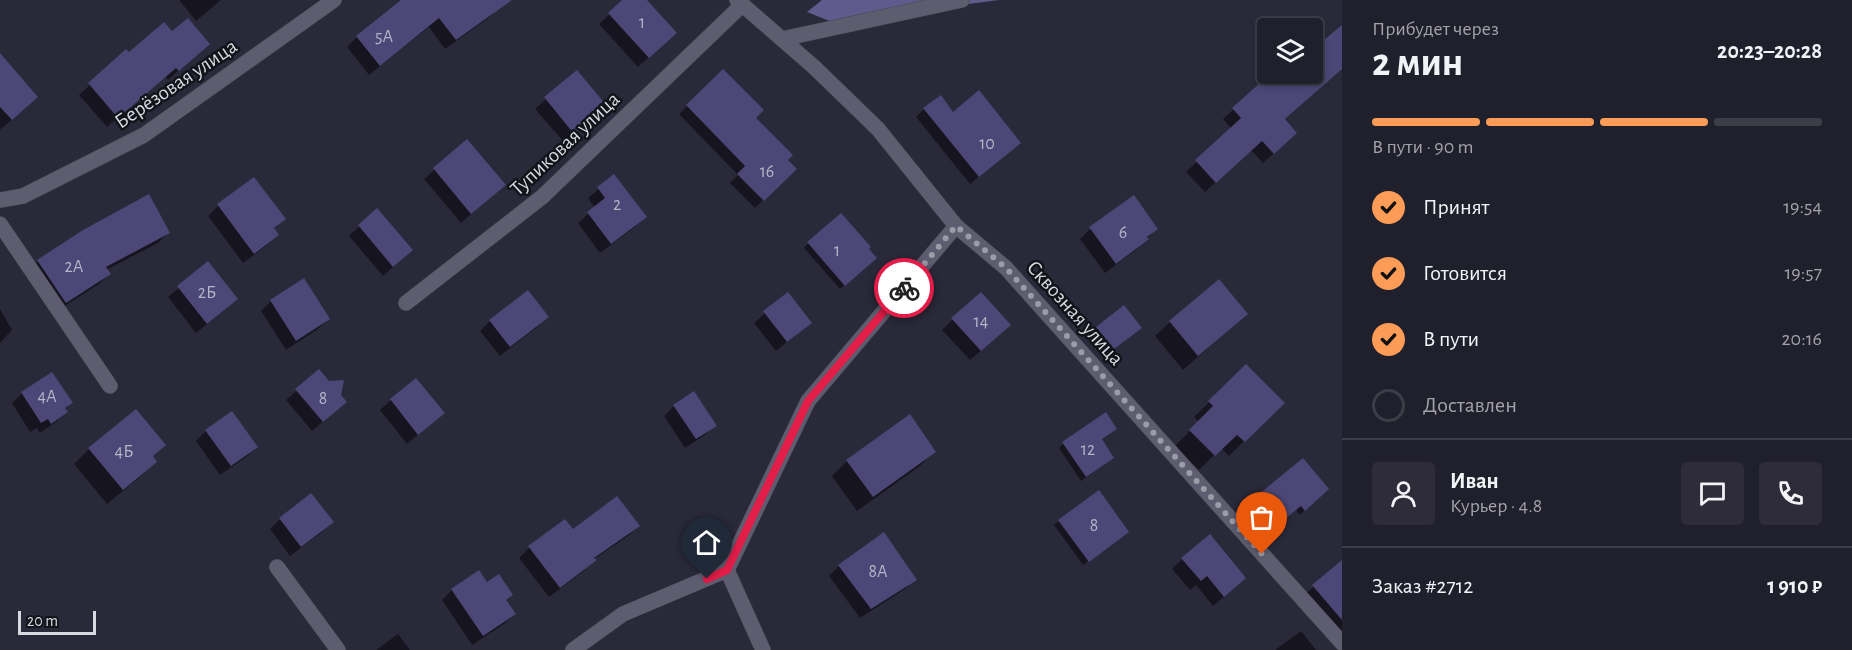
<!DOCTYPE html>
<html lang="ru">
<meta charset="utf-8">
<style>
:root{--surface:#201f2c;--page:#2d2c38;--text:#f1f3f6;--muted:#a2a2a9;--line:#3d3d48;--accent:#fd9c56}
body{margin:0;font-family:"Alegreya Sans",sans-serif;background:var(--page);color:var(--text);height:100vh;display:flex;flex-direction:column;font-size:22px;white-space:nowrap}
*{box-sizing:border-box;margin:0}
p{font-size:20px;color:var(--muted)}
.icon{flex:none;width:33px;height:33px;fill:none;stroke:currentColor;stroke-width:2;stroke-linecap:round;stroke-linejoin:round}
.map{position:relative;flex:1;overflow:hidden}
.drawer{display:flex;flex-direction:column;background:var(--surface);width:510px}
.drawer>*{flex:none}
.fabs{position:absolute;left:1257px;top:18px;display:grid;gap:12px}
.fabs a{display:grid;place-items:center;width:66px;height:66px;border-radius:6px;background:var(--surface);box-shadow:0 3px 9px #0003,0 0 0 2px var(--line);font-size:30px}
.scale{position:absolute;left:18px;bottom:15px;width:78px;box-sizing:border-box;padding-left:6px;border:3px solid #d9d9e4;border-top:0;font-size:16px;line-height:21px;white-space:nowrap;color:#d9d9e4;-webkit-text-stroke:4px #13131a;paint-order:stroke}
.pin{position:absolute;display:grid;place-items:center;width:51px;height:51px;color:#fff;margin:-62px -26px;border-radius:50% 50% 50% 0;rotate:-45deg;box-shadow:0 0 6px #0007}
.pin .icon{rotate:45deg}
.courier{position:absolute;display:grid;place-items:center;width:60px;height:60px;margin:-30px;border:4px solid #e11d48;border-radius:50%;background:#fff;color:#222;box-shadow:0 2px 8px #0007}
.head em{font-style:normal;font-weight:700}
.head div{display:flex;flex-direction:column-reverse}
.head{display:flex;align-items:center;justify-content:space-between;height:102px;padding:0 30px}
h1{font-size:39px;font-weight:700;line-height:45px}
.bar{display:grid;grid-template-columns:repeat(4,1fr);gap:9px 6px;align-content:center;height:72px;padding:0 30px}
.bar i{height:8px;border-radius:4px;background:var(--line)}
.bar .on{background:var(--accent)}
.bar p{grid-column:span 4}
.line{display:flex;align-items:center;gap:15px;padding:0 30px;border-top:2px solid var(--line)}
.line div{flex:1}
.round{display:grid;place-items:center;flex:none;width:63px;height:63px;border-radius:6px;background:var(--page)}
ol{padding:0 30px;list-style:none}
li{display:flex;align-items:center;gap:18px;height:66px}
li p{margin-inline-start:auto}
li .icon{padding:6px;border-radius:50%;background:var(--accent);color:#111;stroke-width:4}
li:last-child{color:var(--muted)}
li i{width:33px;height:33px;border:3px solid var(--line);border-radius:50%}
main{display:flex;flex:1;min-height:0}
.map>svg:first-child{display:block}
</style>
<main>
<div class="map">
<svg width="1342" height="650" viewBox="0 0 1342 650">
<rect width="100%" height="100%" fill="#2a293a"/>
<path fill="#605b8c" d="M822,0H999L832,22L807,12Z"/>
<path fill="#0007" d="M179,0H221L196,21Z
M429,0H496L501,6L491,16L445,49L429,27L369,75L347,47L357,37Z
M625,0H645L665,43L638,67L599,24Z
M1342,27V68L1284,120L1285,143L1263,163L1251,150L1205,192L1186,172L1232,129L1223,119L1262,83L1255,76L1268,64V74H1312L1313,52Z
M172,33L208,44L168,80L165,76L107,127L79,95L126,51L129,54Z
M0,64L26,107L1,129H0Z
M723,71L754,118L795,169L755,208L730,183L738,175L679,114Z
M576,72L595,116L564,142L535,109Z
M924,109L1019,143L970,184L916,117Z
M467,141L504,185L461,223L424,179Z
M614,176L645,217L635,227L600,253L578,223L595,208L588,198Z
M254,179L284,219L273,230L277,235L267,245L243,263L208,216L218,206Z
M377,210L401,260L383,276L349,236Z
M1090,229H1156L1137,249L1105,273L1080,239Z
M168,233L158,243L106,270L109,274L99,284L55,312L28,271L38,261Z
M808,243L867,249L870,263L840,289L804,248Z
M208,264L226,309L196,333L168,297Z
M1219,281L1246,314L1183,370L1155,336L1170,322Z
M787,294L810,323L776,351L754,323Z
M271,301L328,319L318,329L286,350L261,311Z
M0,309L12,330L0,343Z
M547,317L537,327L500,356L480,331L490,321Z
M952,320L999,335L970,360L942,330Z
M1140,327L1104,358L1087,338L1098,328Z
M1246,366L1282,403L1229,456L1221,448L1199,470L1175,446L1199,422L1194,417Z
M319,371L345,402L312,431L286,400Z
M22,393L71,403L64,410L66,412L56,422L40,433L37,428L30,432L12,403Z
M391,400L443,413L407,444L380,410Z
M674,406L715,425L705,435L685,448L664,416Z
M206,431L256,447L246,457L220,475L196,441Z
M1110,433L1100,440L1112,458L1081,481L1059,448L1063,444Z
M89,449L152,457L155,462L141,476L107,504L74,464Z
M934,451L920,466L857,511L832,476L847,461Z
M1303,460L1327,489L1300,515L1295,509L1270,530L1249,505Z
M311,495L332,522L322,532L290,556L270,529L280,519Z
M1059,521L1127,532L1083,565L1054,525Z
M638,526L628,536L594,559L585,570L549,597L519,558L529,548L572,531Z
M1182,559L1234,588L1213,606L1196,585L1190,590L1172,569Z
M1342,562V636L1303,596Z
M839,566L915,579L905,589L860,618L829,576Z
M487,584L512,595L505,601L514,614L504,624L472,645L442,600L452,590Z
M1301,631L1316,650H1275Z
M398,634L410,650H376Z"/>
<path fill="#4c4776" d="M401,0H512L456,40L439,18L380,66L356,36Z
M622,0H647L677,33L649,58L608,13Z
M188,18L210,44L179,71L176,68L118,118L88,83L126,49L129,52L164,22L172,31Z
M1342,25V69L1285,119L1297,133L1274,154L1262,141L1216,183L1195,160L1241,118L1232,108L1270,74H1312V50Z
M0,53L38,97L12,120L0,107Z
M723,69L764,110L756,118L793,155L788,160L797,169L764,201L737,174L745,166L686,105Z
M577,70L607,106L574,134L544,97Z
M979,90L1021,143L979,177L923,108L941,95L953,112Z
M467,139L506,185L471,214L433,168Z
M614,174L647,217L611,244L587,212L605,198L597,187Z
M254,177L286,219L274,228L279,235L254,254L217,204Z
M149,194L170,233L106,267L111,274L66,303L37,260L83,230Z
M1134,195L1158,229L1147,237L1149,239L1116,264L1089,227Z
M377,208L413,250L393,267L358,225Z
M841,213L871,247L869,249L877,258L845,286L807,242Z
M208,261L238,299L207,324L177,286Z
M304,278L330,319L296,341L270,300Z
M1219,279L1248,314L1198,356L1169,321Z
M528,290L549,317L510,347L489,320Z
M788,292L812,323L787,342L763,311Z
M981,292L1011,325L981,351L951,318Z
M1124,305L1142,328L1114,349L1096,327Z
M1246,364L1285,403L1245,442L1237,435L1215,456L1189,430L1213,406L1208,401Z
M319,369L329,381L344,380L341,395L347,402L323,422L295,389Z
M52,372L73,403L65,408L68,412L51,424L48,419L41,423L21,392Z
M416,378L445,413L418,435L390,399Z
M694,391L717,426L696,439L673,405Z
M136,409L166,445L153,456L157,462L123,490L88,448Z
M232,411L258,447L231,466L205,430Z
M1106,412L1117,429L1102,439L1114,458L1086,477L1062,442Z
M910,414L936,452L873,497L846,460Z
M1303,458L1329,489L1305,511L1301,506L1276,526L1253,499Z
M1099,490L1129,532L1089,562L1058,520Z
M311,493L334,522L301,547L279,518Z
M617,496L640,526L594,558L597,560L560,588L528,546L565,519L573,529Z
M884,532L917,580L871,609L838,565Z
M1210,534L1246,578L1224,597L1207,576L1201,581L1181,558Z
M1342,560V620L1312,585Z
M479,570L487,582L499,574L513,595L506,600L516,614L483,636L451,589Z"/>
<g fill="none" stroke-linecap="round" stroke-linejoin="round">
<g stroke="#464654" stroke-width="16">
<path id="minor" d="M737,0L814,67L878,129L956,226L1006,268L1342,643
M782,39L962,0
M0,200L23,196L144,135L334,0
M0,224L110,386
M406,303L542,197L742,5
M277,567L338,650
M727,570L763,650
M573,650L623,614L727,570L808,401L956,226"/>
</g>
<use href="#minor" stroke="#5e5d70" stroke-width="15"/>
</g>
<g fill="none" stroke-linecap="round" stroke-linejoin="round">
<path stroke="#9c9ba8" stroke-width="6" stroke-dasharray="0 10.8" d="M904,288L956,226L1006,268L1262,554"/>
<path stroke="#e11d48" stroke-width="8" d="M707,579L727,570L808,401L904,288"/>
</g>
<g text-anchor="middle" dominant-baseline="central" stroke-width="5" stroke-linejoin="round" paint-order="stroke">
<g font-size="18" fill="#b6b4c8">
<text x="642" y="23">1</text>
<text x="384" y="37">5А</text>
<text x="987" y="144">10</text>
<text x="767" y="172">16</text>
<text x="617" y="205">2</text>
<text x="1123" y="233">6</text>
<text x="837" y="251">1</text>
<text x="74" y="267">2А</text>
<text x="207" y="293">2Б</text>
<text x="981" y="322">14</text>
<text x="47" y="397">4А</text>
<text x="323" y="399">8</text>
<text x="1088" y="450">12</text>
<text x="124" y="452">4Б</text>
<text x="1094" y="526">8</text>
<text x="878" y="572">8А</text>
</g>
<g font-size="21" fill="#d9d9e4" stroke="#13131a">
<text transform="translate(176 84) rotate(-34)">Берёзовая улица</text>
<text transform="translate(565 144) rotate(-43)">Тупиковая улица</text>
<text transform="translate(1075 313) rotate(48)">Сквозная улица</text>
</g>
</g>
</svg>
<div class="fabs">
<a><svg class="icon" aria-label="layers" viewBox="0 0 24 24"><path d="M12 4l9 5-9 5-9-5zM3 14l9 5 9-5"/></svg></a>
</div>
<div class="scale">20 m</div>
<div class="pin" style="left:1262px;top:554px;background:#ea580c"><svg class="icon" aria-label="bag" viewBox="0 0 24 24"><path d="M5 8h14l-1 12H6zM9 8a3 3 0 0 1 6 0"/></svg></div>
<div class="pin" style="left:707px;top:579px;background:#1f2937"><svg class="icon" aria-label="home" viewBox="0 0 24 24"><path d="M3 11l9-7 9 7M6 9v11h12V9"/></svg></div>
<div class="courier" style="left:904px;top:288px"><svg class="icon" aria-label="bike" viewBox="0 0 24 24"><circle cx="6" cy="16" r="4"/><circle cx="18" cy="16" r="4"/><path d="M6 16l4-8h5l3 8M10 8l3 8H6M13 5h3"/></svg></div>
</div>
<section class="drawer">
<div class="head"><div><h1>2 мин</h1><p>Прибудет через</p></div><em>20:23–20:28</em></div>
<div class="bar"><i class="on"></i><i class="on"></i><i class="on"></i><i></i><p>В пути · 90 m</p></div>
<ol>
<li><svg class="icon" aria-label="check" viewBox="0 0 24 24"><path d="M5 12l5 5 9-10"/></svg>Принят<p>19:54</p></li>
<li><svg class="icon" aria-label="check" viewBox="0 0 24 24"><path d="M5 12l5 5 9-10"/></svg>Готовится<p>19:57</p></li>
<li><svg class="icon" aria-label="check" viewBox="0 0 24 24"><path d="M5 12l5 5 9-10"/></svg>В пути<p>20:16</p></li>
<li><i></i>Доставлен</li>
</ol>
<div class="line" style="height:108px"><a class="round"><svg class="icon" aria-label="person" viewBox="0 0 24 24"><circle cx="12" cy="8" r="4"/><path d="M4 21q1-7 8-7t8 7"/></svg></a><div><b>Иван</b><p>Курьер · 4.8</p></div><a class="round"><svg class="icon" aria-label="chat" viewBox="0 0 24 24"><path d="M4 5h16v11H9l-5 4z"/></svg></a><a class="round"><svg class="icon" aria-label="phone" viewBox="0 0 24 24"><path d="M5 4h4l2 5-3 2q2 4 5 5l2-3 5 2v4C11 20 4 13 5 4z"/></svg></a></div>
<div class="line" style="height:78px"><div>Заказ #2712</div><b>1 910 ₽</b></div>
</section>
</main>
